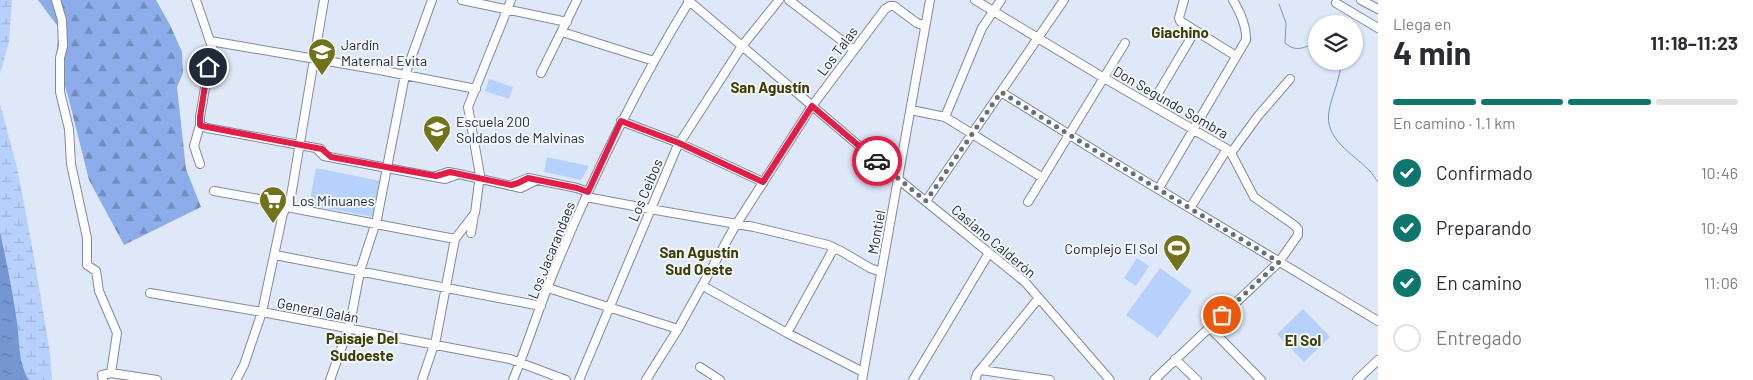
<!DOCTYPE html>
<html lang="es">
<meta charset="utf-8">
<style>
:root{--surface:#fff;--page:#f2f2f3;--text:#2b2b33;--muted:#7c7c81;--line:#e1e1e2;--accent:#0f766e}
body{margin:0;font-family:Barlow,sans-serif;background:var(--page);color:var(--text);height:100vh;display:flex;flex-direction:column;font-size:19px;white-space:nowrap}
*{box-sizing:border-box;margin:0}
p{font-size:16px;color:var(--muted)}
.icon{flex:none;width:28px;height:28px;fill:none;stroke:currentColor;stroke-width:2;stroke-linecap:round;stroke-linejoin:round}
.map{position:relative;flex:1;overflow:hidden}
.panel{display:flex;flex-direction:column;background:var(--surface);width:375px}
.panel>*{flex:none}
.controls{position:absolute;left:1308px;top:15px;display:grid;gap:10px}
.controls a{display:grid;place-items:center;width:55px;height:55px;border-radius:50%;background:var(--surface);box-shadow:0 1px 4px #0004;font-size:25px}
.pin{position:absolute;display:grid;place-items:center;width:42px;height:42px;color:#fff;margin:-21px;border:2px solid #fff;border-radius:50%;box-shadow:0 1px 5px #0007}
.courier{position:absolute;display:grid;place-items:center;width:50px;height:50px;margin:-25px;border:4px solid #e11d48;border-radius:50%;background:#fff;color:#222;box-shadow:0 1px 6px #0007}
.headline em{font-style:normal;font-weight:700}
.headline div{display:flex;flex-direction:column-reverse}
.headline{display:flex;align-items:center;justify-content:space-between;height:85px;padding:0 15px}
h1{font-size:32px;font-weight:700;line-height:38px}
.bar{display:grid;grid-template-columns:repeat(4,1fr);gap:8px 5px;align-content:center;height:60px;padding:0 15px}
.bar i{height:6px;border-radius:4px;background:var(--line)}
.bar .selected{background:var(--accent)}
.bar p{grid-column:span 4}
ol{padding:0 15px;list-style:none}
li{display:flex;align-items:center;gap:15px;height:55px}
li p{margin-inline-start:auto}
li .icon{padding:5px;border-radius:50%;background:var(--accent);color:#fff;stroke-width:4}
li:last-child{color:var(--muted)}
li i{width:28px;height:28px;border:2px solid var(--line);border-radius:50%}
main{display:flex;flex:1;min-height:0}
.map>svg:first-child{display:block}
</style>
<main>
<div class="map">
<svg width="1378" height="380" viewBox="0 0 1378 380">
<defs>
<pattern id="forest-firs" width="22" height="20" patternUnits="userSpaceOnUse" patternTransform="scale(1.25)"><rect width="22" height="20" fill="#8cade9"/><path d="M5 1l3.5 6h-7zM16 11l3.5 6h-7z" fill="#728dbd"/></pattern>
<pattern id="wetland-marsh" width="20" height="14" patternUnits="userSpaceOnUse" patternTransform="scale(1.25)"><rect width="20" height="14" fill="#b7d1fe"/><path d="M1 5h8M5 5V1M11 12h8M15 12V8" fill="none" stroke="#9db4da"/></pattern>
<pattern id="water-ripples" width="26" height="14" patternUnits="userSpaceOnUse" patternTransform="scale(1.25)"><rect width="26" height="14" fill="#7596d0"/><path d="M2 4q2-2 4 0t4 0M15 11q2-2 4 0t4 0" fill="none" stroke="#607ba9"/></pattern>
</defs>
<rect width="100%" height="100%" fill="#dee8f9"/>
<path fill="#b7d1fe" d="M489,79L513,87L509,99L485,91Z
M547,157L589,166L581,180L544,172Z
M316,168L380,181L373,217L309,205Z
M1137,258L1149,266L1136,286L1124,278Z
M1160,268L1192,291L1158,338L1126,315Z
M1303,309L1330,337L1304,362L1277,334Z"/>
<path fill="url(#forest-firs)" d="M38,0H156L170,25L182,52L183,73L177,87L186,169L201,207L124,245L89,180L68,96L56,59L59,28Z"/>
<path fill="url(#wetland-marsh)" d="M0,0H12L9,42L0,74Z
M0,104L17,167L33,251L50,353L52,380H0Z"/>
<path fill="url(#water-ripples)" d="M0,232C6,260 12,288 16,316C20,338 17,361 29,380H0Z"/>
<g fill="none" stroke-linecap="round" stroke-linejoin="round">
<path stroke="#7596d0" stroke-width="1" d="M1279,4L1286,23L1285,43C1296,53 1305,47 1316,43
M1341,61C1341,78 1332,94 1329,111C1324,139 1352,153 1369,170C1372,173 1375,178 1378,182"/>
<g stroke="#818a9a" stroke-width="10">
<path id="minor" d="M56,0L62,20L63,46L60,58V92L69,129L71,164L87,238V265L96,271L99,291L117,333L111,373
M196,0L212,47L200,117V125L194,146L200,164
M462,0L567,22
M688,0L898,179L1025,282L1110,380
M789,0L854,50
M975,0L1104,78L1227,149L1231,153L1254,197L1294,225L1298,229V235L1279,262L1154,380
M1184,0L1179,18L1180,21L1236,56
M1361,0L1378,9
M1336,3L1378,28
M562,32L654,61
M210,41L374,69L476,89
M541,73L577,0
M1001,92L1113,162L1378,321
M1151,105L1195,31
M911,110L945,117L1043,178
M945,117L982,28L1001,0
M621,121L679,143L763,182
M200,125L207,128L321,149
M317,149L324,156L445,179L459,174L448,172L436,176
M1231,153L1258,116L1290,79
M459,174L521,188L537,180
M511,185L528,178L577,188L588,192
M1159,188L1246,40C1247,26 1240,12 1233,0
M214,191L281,203L292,208L455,239
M586,197L650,209L754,227L828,245L841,251L870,268L881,272
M926,201L1064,0
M1028,202L1125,43
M1190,208L1227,149
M471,233L474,215
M275,255L541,306
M703,286L787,333L863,372
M548,288L678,329
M150,293L262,312L510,359L566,380
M1209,327L1261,380
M787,333L834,248
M1175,359L1197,380
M700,367L720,380
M981,370L1050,380
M103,380L102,375L111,373L157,380
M236,380L244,365L262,312L283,213L290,202L324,0
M330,380L350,324L360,271L377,219L405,75L432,0
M422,380L436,339L455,239L475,213L480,175L468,107L511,0
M513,380C527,346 538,310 552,276C591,180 636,88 690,0
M579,380L677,147L742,46L779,0
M646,380L678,329L734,228L812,106L885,9L890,6H894L917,23L925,26
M862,380L930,0
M913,380L989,253
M975,380L977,374L1038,299
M1357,380L1378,360"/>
</g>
<use href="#minor" stroke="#fff" stroke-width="8"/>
</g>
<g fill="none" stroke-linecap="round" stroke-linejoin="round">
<path stroke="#686e78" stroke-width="5" stroke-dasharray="0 9" d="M877,161L926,201L1001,92C1093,150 1186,206 1279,262L1222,315"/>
<path stroke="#e11d48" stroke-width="6" d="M208,67L200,117V125L202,126L322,149L331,157L436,176L450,172L511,185L518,183L528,178L577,188L588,192L621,121L679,143L763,182L812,106L877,161"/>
</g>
<defs>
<g id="school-pin" transform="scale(1.4375)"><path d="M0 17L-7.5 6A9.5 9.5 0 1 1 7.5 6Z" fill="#707319" stroke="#f1f5fc"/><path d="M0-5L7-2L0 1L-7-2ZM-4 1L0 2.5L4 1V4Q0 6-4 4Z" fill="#fff"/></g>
<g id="supermarket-pin" transform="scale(1.4375)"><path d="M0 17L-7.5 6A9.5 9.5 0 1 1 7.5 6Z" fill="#707319" stroke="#f1f5fc"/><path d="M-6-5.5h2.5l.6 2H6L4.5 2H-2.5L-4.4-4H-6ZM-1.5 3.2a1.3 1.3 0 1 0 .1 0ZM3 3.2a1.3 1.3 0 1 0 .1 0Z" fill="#fff"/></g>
<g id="stadium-pin" transform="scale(1.4375)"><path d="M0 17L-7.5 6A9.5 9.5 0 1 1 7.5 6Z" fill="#707319" stroke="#f1f5fc"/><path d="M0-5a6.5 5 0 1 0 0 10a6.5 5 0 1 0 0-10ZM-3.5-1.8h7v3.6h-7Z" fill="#fff"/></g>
</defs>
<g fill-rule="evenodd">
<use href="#school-pin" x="322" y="52"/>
<use href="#school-pin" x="437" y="129"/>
<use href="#supermarket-pin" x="273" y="200"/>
<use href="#stadium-pin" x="1177" y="248"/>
</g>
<g text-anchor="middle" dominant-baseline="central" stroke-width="4" stroke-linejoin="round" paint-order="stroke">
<g font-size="14" fill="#282c32" stroke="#f1f5fc" text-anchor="start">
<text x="341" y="44">Jardín<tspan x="341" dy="16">Maternal Evita</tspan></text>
<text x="456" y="121">Escuela 200<tspan x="456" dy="16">Soldados de Malvinas</tspan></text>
<text x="292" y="200">Los Minuanes</text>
<text x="1158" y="248" text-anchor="end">Complejo El Sol</text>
</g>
<g font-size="14" fill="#282c32" stroke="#f1f5fc">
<text transform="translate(837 51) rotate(-53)">Los Talas</text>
<text transform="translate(1171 102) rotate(30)">Don Segundo Sombra</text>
<text transform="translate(645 190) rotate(-67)">Los Ceibos</text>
<text transform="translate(876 232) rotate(-80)">Montiel</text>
<text transform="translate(994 241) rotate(40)">Casiano Calderón</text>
<text transform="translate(551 250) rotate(-68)">Los Jacarandaes</text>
<text transform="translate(318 310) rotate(11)">General Galán</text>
</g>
<g font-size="15" font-weight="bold" fill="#3d3e00" stroke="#f1f5fc">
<text x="1180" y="32">Giachino</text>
<text x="770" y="87">San Agustín</text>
<text x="699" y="252">San Agustín<tspan x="699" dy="17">Sud Oeste</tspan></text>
<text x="362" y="338">Paisaje Del<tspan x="362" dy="17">Sudoeste</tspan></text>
<text x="1303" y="340">El Sol</text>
</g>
</g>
</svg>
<div class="controls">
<a><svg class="icon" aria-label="layers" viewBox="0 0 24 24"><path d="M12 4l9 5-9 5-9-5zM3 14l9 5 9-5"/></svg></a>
</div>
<div class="pin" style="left:1222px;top:315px;background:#ea580c"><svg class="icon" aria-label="bag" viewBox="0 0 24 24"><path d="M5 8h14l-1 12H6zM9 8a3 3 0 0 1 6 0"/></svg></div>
<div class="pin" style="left:208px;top:67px;background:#1f2937"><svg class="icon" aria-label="home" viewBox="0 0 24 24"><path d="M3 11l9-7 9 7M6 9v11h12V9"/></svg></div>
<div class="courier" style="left:877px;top:161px"><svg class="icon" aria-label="car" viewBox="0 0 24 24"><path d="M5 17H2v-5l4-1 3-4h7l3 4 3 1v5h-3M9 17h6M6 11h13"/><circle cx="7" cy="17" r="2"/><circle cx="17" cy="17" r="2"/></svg></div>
</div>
<section class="panel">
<div class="headline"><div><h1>4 min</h1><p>Llega en</p></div><em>11:18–11:23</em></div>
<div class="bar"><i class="selected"></i><i class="selected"></i><i class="selected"></i><i></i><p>En camino · 1.1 km</p></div>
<ol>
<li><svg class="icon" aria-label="check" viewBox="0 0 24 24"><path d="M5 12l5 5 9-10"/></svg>Confirmado<p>10:46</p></li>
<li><svg class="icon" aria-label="check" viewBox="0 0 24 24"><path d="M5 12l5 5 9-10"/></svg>Preparando<p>10:49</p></li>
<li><svg class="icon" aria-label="check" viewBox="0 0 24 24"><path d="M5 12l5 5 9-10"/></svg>En camino<p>11:06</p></li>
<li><i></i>Entregado</li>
</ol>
</section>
</main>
